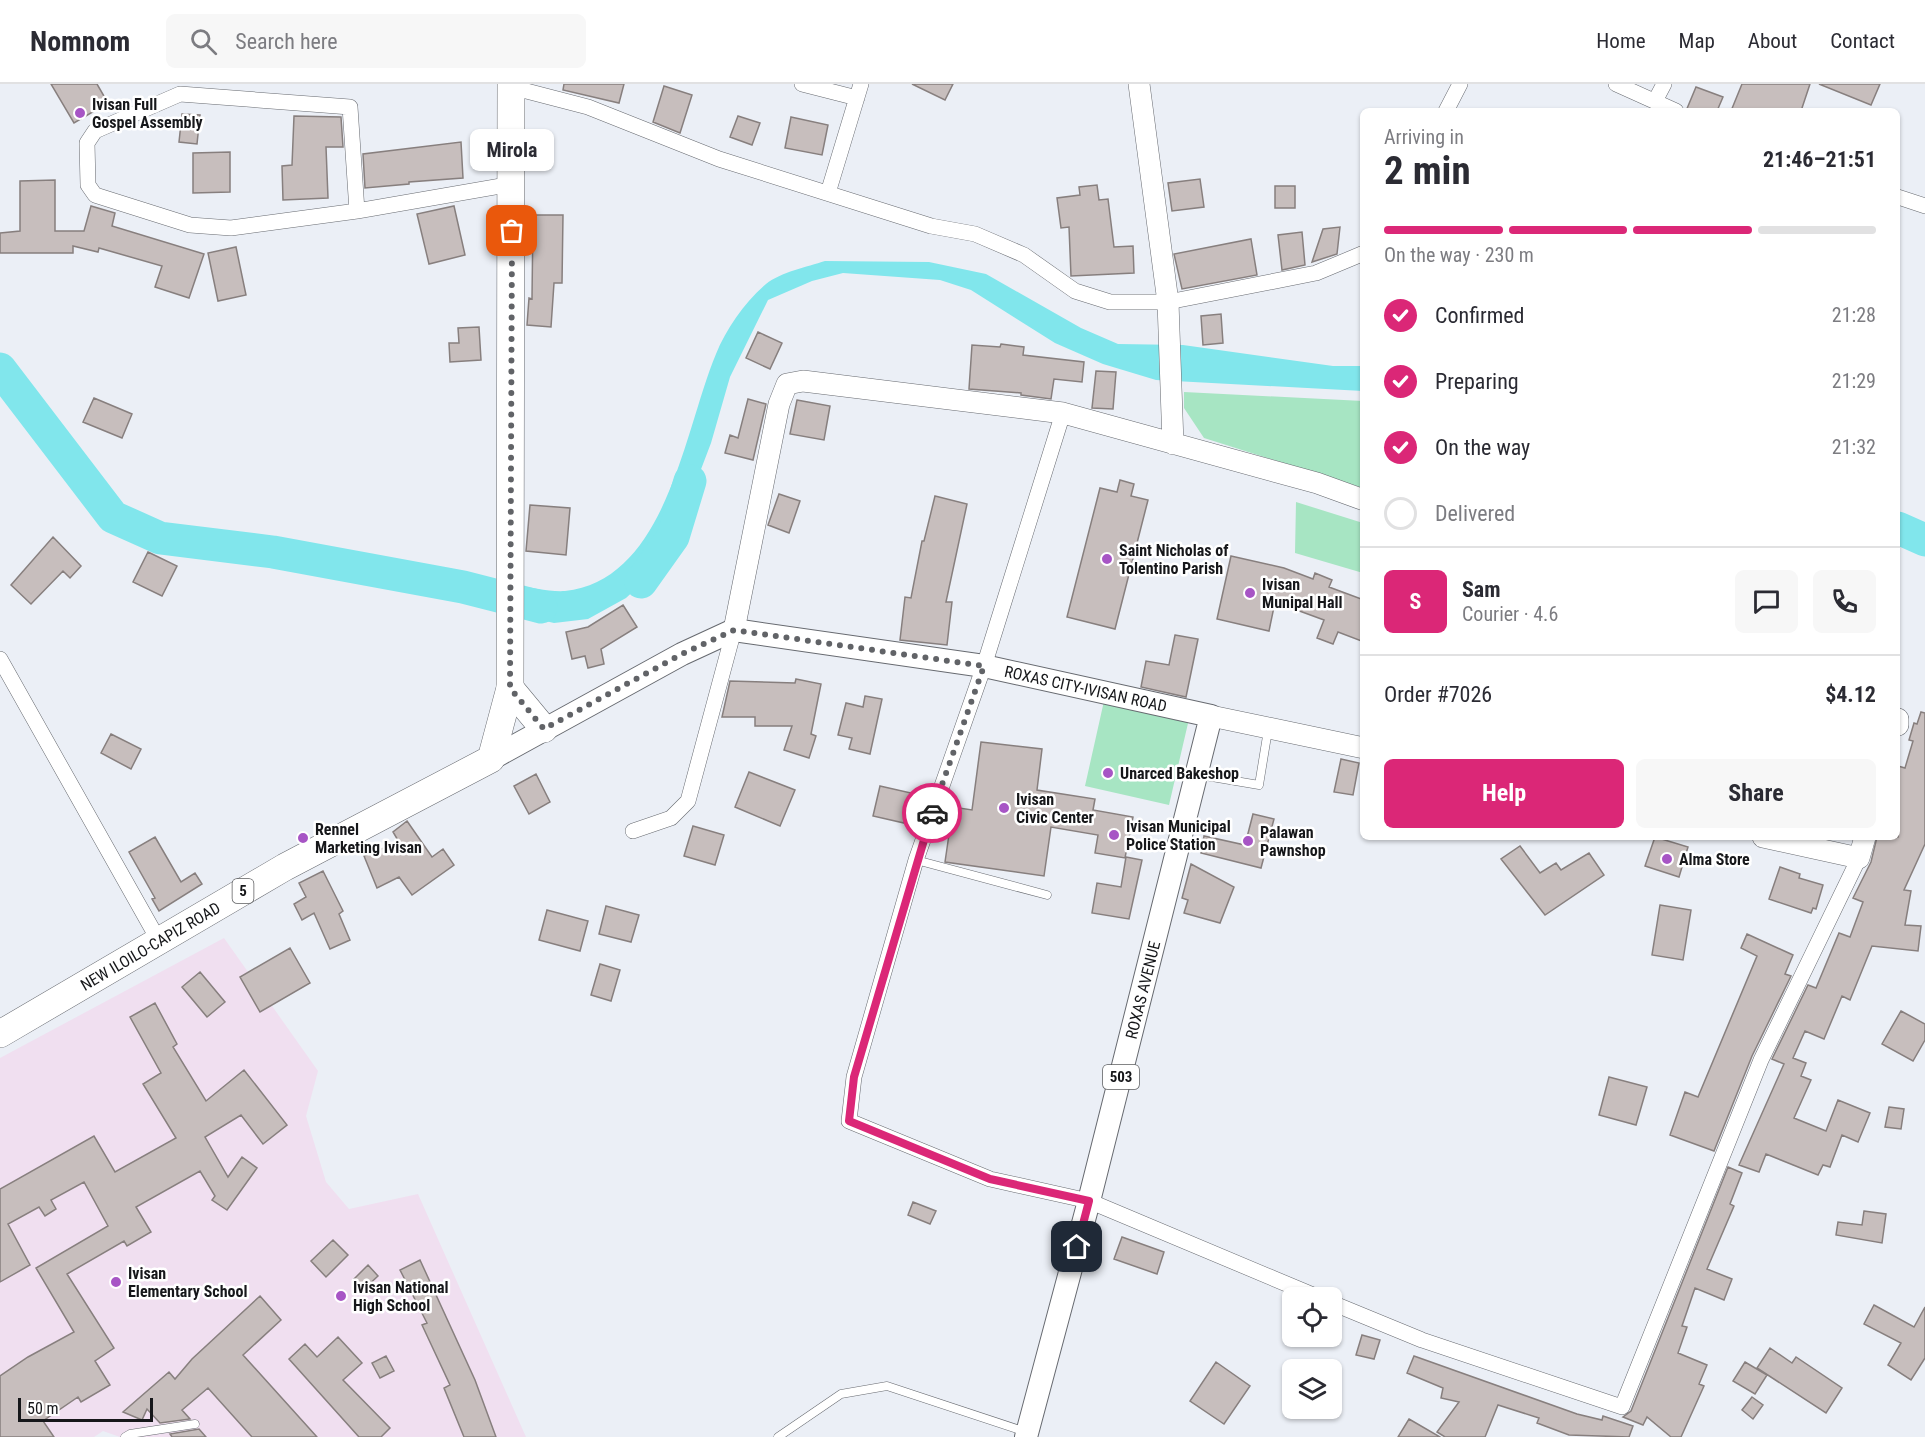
<!DOCTYPE html>
<meta charset="utf-8">
<style>
:root{--surface:#fff;--page:#f7f7f7;--text:#2b2b33;--muted:#7c7c81;--line:#e1e1e2;--accent:#db2777}
body{margin:0;font-family:"Roboto Condensed",sans-serif;background:var(--page);color:var(--text);height:100vh;display:flex;flex-direction:column;font-size:22px;white-space:nowrap}
*{box-sizing:border-box;margin:0}
p{font-size:20px;color:var(--muted)}
.icon{flex:none;width:33px;height:33px;fill:none;stroke:currentColor;stroke-width:2;stroke-linecap:round;stroke-linejoin:round}
.map{position:relative;flex:1;overflow:hidden}
.panel{position:absolute;left:1360px;top:24px;width:540px;height:732px;display:flex;flex-direction:column;background:var(--surface);border-radius:9px;box-shadow:0 2px 4px #0004}
.panel>*{flex:none}
.controls{position:absolute;left:1282px;top:1203px;display:grid;gap:12px}
.controls a{display:grid;place-items:center;width:60px;height:60px;border-radius:9px;background:var(--surface);box-shadow:0 2px 4px #0004;font-size:30px}
.scale{position:absolute;left:18px;bottom:15px;width:135px;box-sizing:border-box;padding-left:6px;border:3px solid #16171a;border-top:0;font-size:16px;line-height:21px;white-space:nowrap;color:#16171a;-webkit-text-stroke:4px #fff;paint-order:stroke}
.pin{position:absolute;display:grid;place-items:center;width:51px;height:51px;color:#fff;margin:-26px;border-radius:12px;box-shadow:0 3px 9px #0006}
.courier{position:absolute;display:grid;place-items:center;width:60px;height:60px;margin:-30px;border:4px solid #db2777;border-radius:50%;background:#fff;color:#222;box-shadow:0 2px 8px #0007}
.bubble{position:absolute;height:42px;border-radius:9px;background:var(--surface);box-shadow:0 2px 4px #0004;font-size:20px;font-weight:700;line-height:42px;text-align:center}
.headline em{font-style:normal;font-weight:700}
.headline div{display:flex;flex-direction:column-reverse}
.headline{display:flex;align-items:center;justify-content:space-between;height:102px;padding:0 24px}
h1{font-size:39px;font-weight:700;line-height:45px}
.bar{display:grid;grid-template-columns:repeat(4,1fr);gap:9px 6px;align-content:center;height:72px;padding:0 24px}
.bar i{height:8px;border-radius:4px;background:var(--line)}
.bar .current{background:var(--accent)}
.bar p{grid-column:span 4}
.line{display:flex;align-items:center;gap:15px;padding:0 24px;border-top:2px solid var(--line)}
.line div{flex:1}
.round{display:grid;place-items:center;flex:none;width:63px;height:63px;border-radius:9px;background:var(--page)}
ol{padding:0 24px;list-style:none}
li{display:flex;align-items:center;gap:18px;height:66px}
li p{margin-inline-start:auto}
li .icon{padding:6px;border-radius:50%;background:var(--accent);color:#fff;stroke-width:4}
li:last-child{color:var(--muted)}
li i{width:33px;height:33px;border:3px solid var(--line);border-radius:50%}
.cta{display:flex;gap:12px;margin-top:auto;padding:12px 24px}
.cta a{flex:1;height:69px;border-radius:9px;background:var(--accent);color:#fff;font-size:24px;font-weight:700;line-height:69px;text-align:center}
.cta a+a{background:var(--page);color:var(--text)}
header{display:flex;align-items:center;gap:36px;box-sizing:border-box;height:84px;padding:0 30px;background:var(--surface);border-bottom:2px solid var(--line)}
header strong{font-size:28px}
nav{display:flex;gap:33px;margin-inline-start:auto;font-size:21px}
.search{width:420px;height:54px;background:var(--page);display:flex;align-items:center;gap:15px;box-sizing:border-box;padding:0 21px;border-radius:9px;color:var(--muted);font-size:22px}
.map>svg:first-child{display:block}
</style>
<header>
<strong>Nomnom</strong>
<div class="search"><svg class="icon" aria-label="search" viewBox="0 0 24 24"><circle cx="10" cy="10" r="6"/><path d="M15 15l6 6"/></svg>Search here</div>
<nav><a>Home</a><a>Map</a><a>About</a><a>Contact</a></nav>
</header>
<div class="map">
<svg width="1925" height="1353" viewBox="0 0 1925 1353">
<rect width="100%" height="100%" fill="#ebeff6"/>
<path fill="#f0dff0" d="M224,854L318,987L306,1032L326,1098L349,1125L418,1110L526,1353H120L103,1347L94,1353H0V974Z"/>
<path fill="#a7e5c3" d="M1184,308L1363,317V404L1204,354L1184,324Z
M1296,418L1363,439V489L1295,469Z
M1104,617L1189,635L1169,721L1085,702Z"/>
<path fill="#81e6ec" d="M825,177L929,178L986,190L1081,244L1118,260L1183,261L1333,282H1363V307L1156,296L1103,280L1055,259L971,206L940,196L843,189L812,197L768,216L730,293L711,359L692,409L654,488L626,514L588,535L554,539L516,530L515,501C530,503 549,508 565,507C667,496 684,346 716,270C726,245 745,218 766,200C781,188 807,183 825,177Z"/>
<g fill="none" stroke-linecap="round" stroke-linejoin="round">
<path stroke="#81e6ec" stroke-width="33" d="M0,285L113,433L160,454L273,468L463,503L541,523
M1898,444L1925,456
M641,498L673,453L690,397"/>
</g>
<path fill="#c7bebd" stroke="#877f7e" stroke-width="1.5" d="M51,0H97L108,19L74,39Z
M564,0H624L619,19L563,6Z
M912,0H953L945,16Z
M1742,0H1810L1801,27H1731Z
M1819,0H1880L1871,21Z
M664,2L692,11L680,49L653,38Z
M1696,3L1723,13L1717,27H1686Z
M182,30L200,31L197,60L179,58Z
M294,32L341,33L343,63H326L328,114L283,116L282,82L292,81Z
M738,32L760,39L752,61L730,53Z
M791,33L828,41L822,71L785,64Z
M461,58L463,94L409,98V100L365,104L363,70Z
M230,68V108L193,109V69Z
M1200,95L1204,123L1172,127L1168,99Z
M55,96V147H84L91,122L115,129L112,142L204,170L189,214L155,203L162,182L99,164L98,168L73,162V169H0V149L20,147V97Z
M1097,101L1099,116L1108,115L1114,163L1133,162L1134,189L1071,192L1069,143L1061,144L1057,114L1080,111L1079,103Z
M1275,102H1295V124H1275Z
M454,122L465,171L429,180L417,130Z
M533,131H563L562,199H554L551,243L527,241L529,214L532,215Z
M1340,143L1337,170L1312,178L1323,145Z
M1302,148L1305,181L1282,186L1278,151Z
M1251,155L1257,191L1182,205L1174,170Z
M236,163L246,211L218,217L208,169Z
M1221,230L1223,259L1203,261L1201,232Z
M479,243L481,276L450,278L449,259H459L458,244Z
M758,248L782,259L770,285L746,274Z
M1001,260L1024,263L1023,271L1084,278L1082,298L1054,295L1051,315L1021,311V309L969,305L972,261L1000,263Z
M1096,287L1116,288L1113,325L1092,324Z
M94,314L132,330L122,354L83,338Z
M748,315L766,320L753,376L725,369L730,351L738,354Z
M797,316L830,322L824,356L790,350Z
M1120,396L1134,400L1131,412L1148,416L1115,545L1067,533L1100,404L1117,408Z
M779,410L800,417L789,449L768,441Z
M935,412L967,420L946,518H952L947,561L900,556L905,513L911,514L922,457H924Z
M530,421L570,424L566,471L526,467Z
M53,453L81,482L70,494L63,487L31,520L11,501Z
M148,468L177,482L162,512L133,498Z
M1231,472L1284,484L1313,495L1315,489L1332,496L1329,503L1364,516V558L1338,548L1333,560L1317,554L1324,536L1275,518L1269,547L1217,535Z
M623,521L637,543L601,565L604,580L588,584L585,572L572,575L566,548L588,543Z
M1175,551L1198,555L1186,613L1141,603L1146,577L1169,581Z
M796,595L821,600L811,650L816,652L809,674L784,666L792,642H755V633H722L730,597L795,599Z
M865,612L882,615L870,670L849,665L852,654L838,651L846,619L863,623Z
M1921,628L1925,629V760L1904,806L1911,807L1905,841L1921,842L1918,867L1872,862L1850,916L1842,912L1824,955L1805,947L1793,974L1806,979L1801,992L1811,996L1794,1034L1826,1047L1838,1016L1870,1029L1858,1058L1842,1051L1830,1083L1823,1081L1818,1091L1766,1070L1759,1088L1739,1081L1784,980L1772,975L1808,901L1816,904L1839,849L1850,853L1863,818L1853,814L1871,778L1877,753H1898V682L1905,684L1913,657L1909,656L1914,639L1917,640Z
M111,650L141,665L131,685L101,669Z
M981,658L1042,665L1037,706L1095,715L1093,726L1133,733L1125,774L1095,769L1098,751L1051,743L1044,792L945,778L953,723L972,726Z
M1341,675L1359,679L1353,711L1334,708Z
M749,688L795,706L780,742L735,723Z
M536,690L550,718L529,730L514,702Z
M880,702L911,709L904,739L873,732Z
M1253,730L1274,735L1261,784L1201,769L1204,752L1245,761Z
M407,737L432,773L443,765L454,781L412,811L399,793L377,804L364,772L399,758L393,748Z
M693,742L724,751L715,781L684,772Z
M155,753L181,798L195,789L202,800L159,827L152,815L155,814L129,768Z
M1655,753L1688,763L1679,793L1645,782Z
M1520,762L1540,789L1556,779L1561,786L1589,769L1604,791L1545,831L1501,775Z
M1126,773L1142,776L1129,835L1092,829L1097,799L1121,803Z
M1191,780L1234,803L1220,839L1184,829L1188,816L1182,814Z
M1780,783L1800,790L1799,794L1823,801L1816,825L1813,824L1811,829L1769,815Z
M323,787L343,827L339,830L350,856L330,865L314,829L302,836L294,820L306,813L299,799Z
M1660,821L1691,826L1683,876L1652,871Z
M606,822L639,831L631,858L599,850Z
M547,826L588,837L580,867L539,856Z
M1747,850L1793,871L1785,890L1791,892L1752,972L1714,1067L1670,1051L1685,1008L1698,1013L1757,872L1741,864Z
M290,864L310,899L260,928L240,893Z
M600,880L620,886L611,917L591,911Z
M200,888L225,918L207,933L182,903Z
M155,919L177,960L173,963L206,1017L244,986L287,1041L263,1060L241,1031L205,1053L228,1093L242,1073L257,1084L227,1126L212,1116L215,1112L200,1087L136,1123L151,1148L127,1162L124,1157L67,1190L114,1264L95,1277L110,1301L81,1318L78,1313L43,1337L54,1353H0V1292L28,1273L74,1248L36,1184L108,1142L84,1098L51,1116L56,1125L45,1132L39,1123L8,1140L30,1181L0,1198V1105L94,1052L115,1088L176,1054L143,1000L161,989L130,933Z
M1901,927L1925,940V956L1913,977L1882,960Z
M1609,993L1647,1003L1636,1041L1599,1031Z
M1889,1023L1904,1025L1901,1045L1885,1043Z
M1728,1083L1742,1089L1730,1120L1734,1122L1707,1185L1732,1195L1724,1216L1695,1204L1682,1242L1687,1243L1678,1269L1707,1281L1699,1300L1704,1302L1681,1353H1671L1647,1333L1643,1341L1623,1333L1631,1327Z
M913,1118L936,1127L930,1140L908,1131Z
M1864,1127L1886,1130L1882,1159L1836,1151L1838,1138L1862,1141Z
M1122,1153L1164,1168L1157,1190L1114,1175Z
M333,1156L348,1171L326,1193L311,1177Z
M420,1176L475,1296L496,1353H464L444,1304L450,1301L422,1241L427,1239L400,1186Z
M368,1181L378,1192L364,1205L354,1195Z
M260,1212L281,1236L243,1271L317,1353H252L208,1304L182,1326L190,1335L160,1339L147,1325L142,1336L123,1328L169,1288L175,1295L192,1275Z
M1874,1221L1914,1243L1925,1223V1274L1911,1296L1888,1281L1901,1259L1864,1240Z
M1362,1251L1380,1256L1374,1275L1356,1271Z
M338,1253L362,1279L343,1296L390,1344L381,1353H359L289,1275L305,1260L317,1273Z
M1770,1264L1792,1279L1796,1273L1842,1304L1826,1329L1757,1284Z
M386,1272L394,1287L380,1294L372,1279Z
M1414,1272L1577,1330L1602,1336L1603,1332L1633,1342L1629,1353L1569,1351L1537,1339L1539,1334L1498,1321L1485,1353H1445L1437,1348L1459,1318L1441,1314L1443,1304L1407,1289Z
M1216,1278L1250,1302L1224,1340L1190,1317Z
M1745,1278L1767,1291L1755,1310L1733,1297Z
M1752,1313L1763,1321L1753,1335L1742,1326Z
M1409,1335L1440,1353H1398Z
M199,1345L206,1353H172L170,1350Z"/>
<g fill="none" stroke-linecap="round" stroke-linejoin="round">
<g stroke="#676a70" stroke-width="9">
<path id="lane" d="M1200,691L1259,701L1268,646
M916,776L1047,811
M125,1353L130,1350L195,1340
M778,1353L841,1310L887,1302L1026,1348"/>
</g>
<g stroke="#676a70" stroke-width="16">
<path id="street" d="M802,0L857,14
M1616,0L1676,27
M511,3L588,23L719,75L931,142L975,150L1024,171L1075,207L1110,218H1168L1316,189L1364,169
M1655,17L1664,0
M1446,27L1460,0
M828,109L861,0
M1898,113L1925,122
M357,127L350,23L180,10L95,47L87,59L88,101L95,111L190,141L231,144L357,127L512,100
M1063,329L984,582L916,776L854,993L849,1037L990,1095L1089,1117L1320,1214
M0,575L159,857
M633,747L671,734L688,717L734,546
M1332,1219L1422,1256L1622,1323L1761,976L1859,774"/>
</g>
<g stroke="#676a70" stroke-width="22">
<path id="secondary" d="M1139,0L1168,218L1173,360
M734,546L779,320L787,300L803,297L1063,329L1317,399L1364,416
M1211,632L1364,664
M1898,635V641
M1763,753L1859,774L1865,753"/>
</g>
<g stroke="#676a70" stroke-width="24">
<g id="primary">
<path id="s1" d="M491,675L682,570L734,546L984,582L1211,632L1089,1117L1026,1353"/>
</g>
</g>
<g stroke="#676a70" stroke-width="28">
<g id="highway">
<path d="M510,604L544,645"/>
<path id="s2" d="M0,950L285,783L491,675L510,604L511,0"/>
</g>
</g>
<use href="#lane" stroke="#fff" stroke-width="8"/>
<use href="#street" stroke="#fff" stroke-width="15"/>
<use href="#secondary" stroke="#fff" stroke-width="21"/>
<use href="#primary" stroke="#fff" stroke-width="22"/>
<use href="#highway" stroke="#fff" stroke-width="27"/>
</g>
<g fill="none" stroke-linecap="round" stroke-linejoin="round">
<path stroke="#616367" stroke-width="6" stroke-dasharray="0 10.8" d="M512,147L510,604L544,645L682,570L734,546L984,582L932,729"/>
<path stroke="#db2777" stroke-width="8" d="M932,729L854,993L849,1037L990,1095L1089,1117L1077,1163"/>
</g>
<g fill="#a755c5" stroke="#fff" stroke-width="2">
<circle cx="80" cy="29" r="6"/>
<circle cx="1107" cy="475" r="6"/>
<circle cx="1250" cy="509" r="6"/>
<circle cx="1108" cy="689" r="6"/>
<circle cx="1004" cy="724" r="6"/>
<circle cx="1114" cy="751" r="6"/>
<circle cx="303" cy="754" r="6"/>
<circle cx="1248" cy="757" r="6"/>
<circle cx="1667" cy="775" r="6"/>
<circle cx="116" cy="1198" r="6"/>
<circle cx="341" cy="1212" r="6"/>
</g>
<g text-anchor="middle" dominant-baseline="central" stroke-width="5" stroke-linejoin="round" paint-order="stroke">
<g fill="#fff" stroke="#5c5d5f" stroke-width="1.5">
<rect x="232.5" y="795" width="21" height="24" rx="4.5"/>
<rect x="1103" y="981" width="36" height="24" rx="4.5"/>
</g>
<g font-size="15" font-weight="bold" fill="#16171a">
<text x="243" y="807">5</text>
<text x="1121" y="993">503</text>
</g>
<g font-size="16" font-weight="bold" fill="#16171a" stroke="#fff" text-anchor="start">
<text x="92" y="20">Ivisan Full<tspan x="92" dy="18">Gospel Assembly</tspan></text>
<text x="1119" y="466">Saint Nicholas of<tspan x="1119" dy="18">Tolentino Parish</tspan></text>
<text x="1262" y="500">Ivisan<tspan x="1262" dy="18">Munipal Hall</tspan></text>
<text x="1120" y="689">Unarced Bakeshop</text>
<text x="1016" y="715">Ivisan<tspan x="1016" dy="18">Civic Center</tspan></text>
<text x="1126" y="742">Ivisan Municipal<tspan x="1126" dy="18">Police Station</tspan></text>
<text x="315" y="745">Rennel<tspan x="315" dy="18">Marketing Ivisan</tspan></text>
<text x="1260" y="748">Palawan<tspan x="1260" dy="18">Pawnshop</tspan></text>
<text x="1679" y="775">Alma Store</text>
<text x="128" y="1189">Ivisan<tspan x="128" dy="18">Elementary School</tspan></text>
<text x="353" y="1203">Ivisan National<tspan x="353" dy="18">High School</tspan></text>
</g>
<g font-size="16" fill="#16171a" stroke="#fff">
<text stroke="none"><textPath href="#s1" startOffset="632">ROXAS CITY-IVISAN ROAD</textPath></text>
<text stroke="none"><textPath href="#s2" startOffset="174">NEW ILOILO-CAPIZ ROAD</textPath></text>
<text transform="translate(1143 906) rotate(-76)">ROXAS AVENUE</text>
</g>
</g>
</svg>
<div class="controls">
<a><svg class="icon" aria-label="locate" viewBox="0 0 24 24"><circle cx="12" cy="12" r="6"/><path d="M12 2v4M12 18v4M2 12h4M18 12h4"/></svg></a>
<a><svg class="icon" aria-label="layers" viewBox="0 0 24 24"><path d="M12 4l9 5-9 5-9-5zM3 14l9 5 9-5"/></svg></a>
</div>
<div class="scale">50 m</div>
<div class="pin" style="left:512px;top:147px;background:#ea580c"><svg class="icon" aria-label="bag" viewBox="0 0 24 24"><path d="M5 8h14l-1 12H6zM9 8a3 3 0 0 1 6 0"/></svg></div>
<div class="pin" style="left:1077px;top:1163px;background:#1f2937"><svg class="icon" aria-label="home" viewBox="0 0 24 24"><path d="M3 11l9-7 9 7M6 9v11h12V9"/></svg></div>
<div class="courier" style="left:932px;top:729px"><svg class="icon" aria-label="car" viewBox="0 0 24 24"><path d="M5 17H2v-5l4-1 3-4h7l3 4 3 1v5h-3M9 17h6M6 11h13"/><circle cx="7" cy="17" r="2"/><circle cx="17" cy="17" r="2"/></svg></div>
<div class="bubble" style="left:470px;top:45px;width:84px">Mirola</div>
<section class="panel">
<div class="headline"><div><h1>2 min</h1><p>Arriving in</p></div><em>21:46–21:51</em></div>
<div class="bar"><i class="current"></i><i class="current"></i><i class="current"></i><i></i><p>On the way · 230 m</p></div>
<ol>
<li><svg class="icon" aria-label="check" viewBox="0 0 24 24"><path d="M5 12l5 5 9-10"/></svg>Confirmed<p>21:28</p></li>
<li><svg class="icon" aria-label="check" viewBox="0 0 24 24"><path d="M5 12l5 5 9-10"/></svg>Preparing<p>21:29</p></li>
<li><svg class="icon" aria-label="check" viewBox="0 0 24 24"><path d="M5 12l5 5 9-10"/></svg>On the way<p>21:32</p></li>
<li><i></i>Delivered</li>
</ol>
<div class="line" style="height:108px"><b class="round" style="background:var(--accent);color:#fff">S</b><div><b>Sam</b><p>Courier · 4.6</p></div><a class="round"><svg class="icon" aria-label="chat" viewBox="0 0 24 24"><path d="M4 5h16v11H9l-5 4z"/></svg></a><a class="round"><svg class="icon" aria-label="phone" viewBox="0 0 24 24"><path d="M5 4h4l2 5-3 2q2 4 5 5l2-3 5 2v4C11 20 4 13 5 4z"/></svg></a></div>
<div class="line" style="height:78px"><div>Order #7026</div><b>$4.12</b></div>
<div class="cta"><a>Help</a><a>Share</a></div>
</section>
</div>
